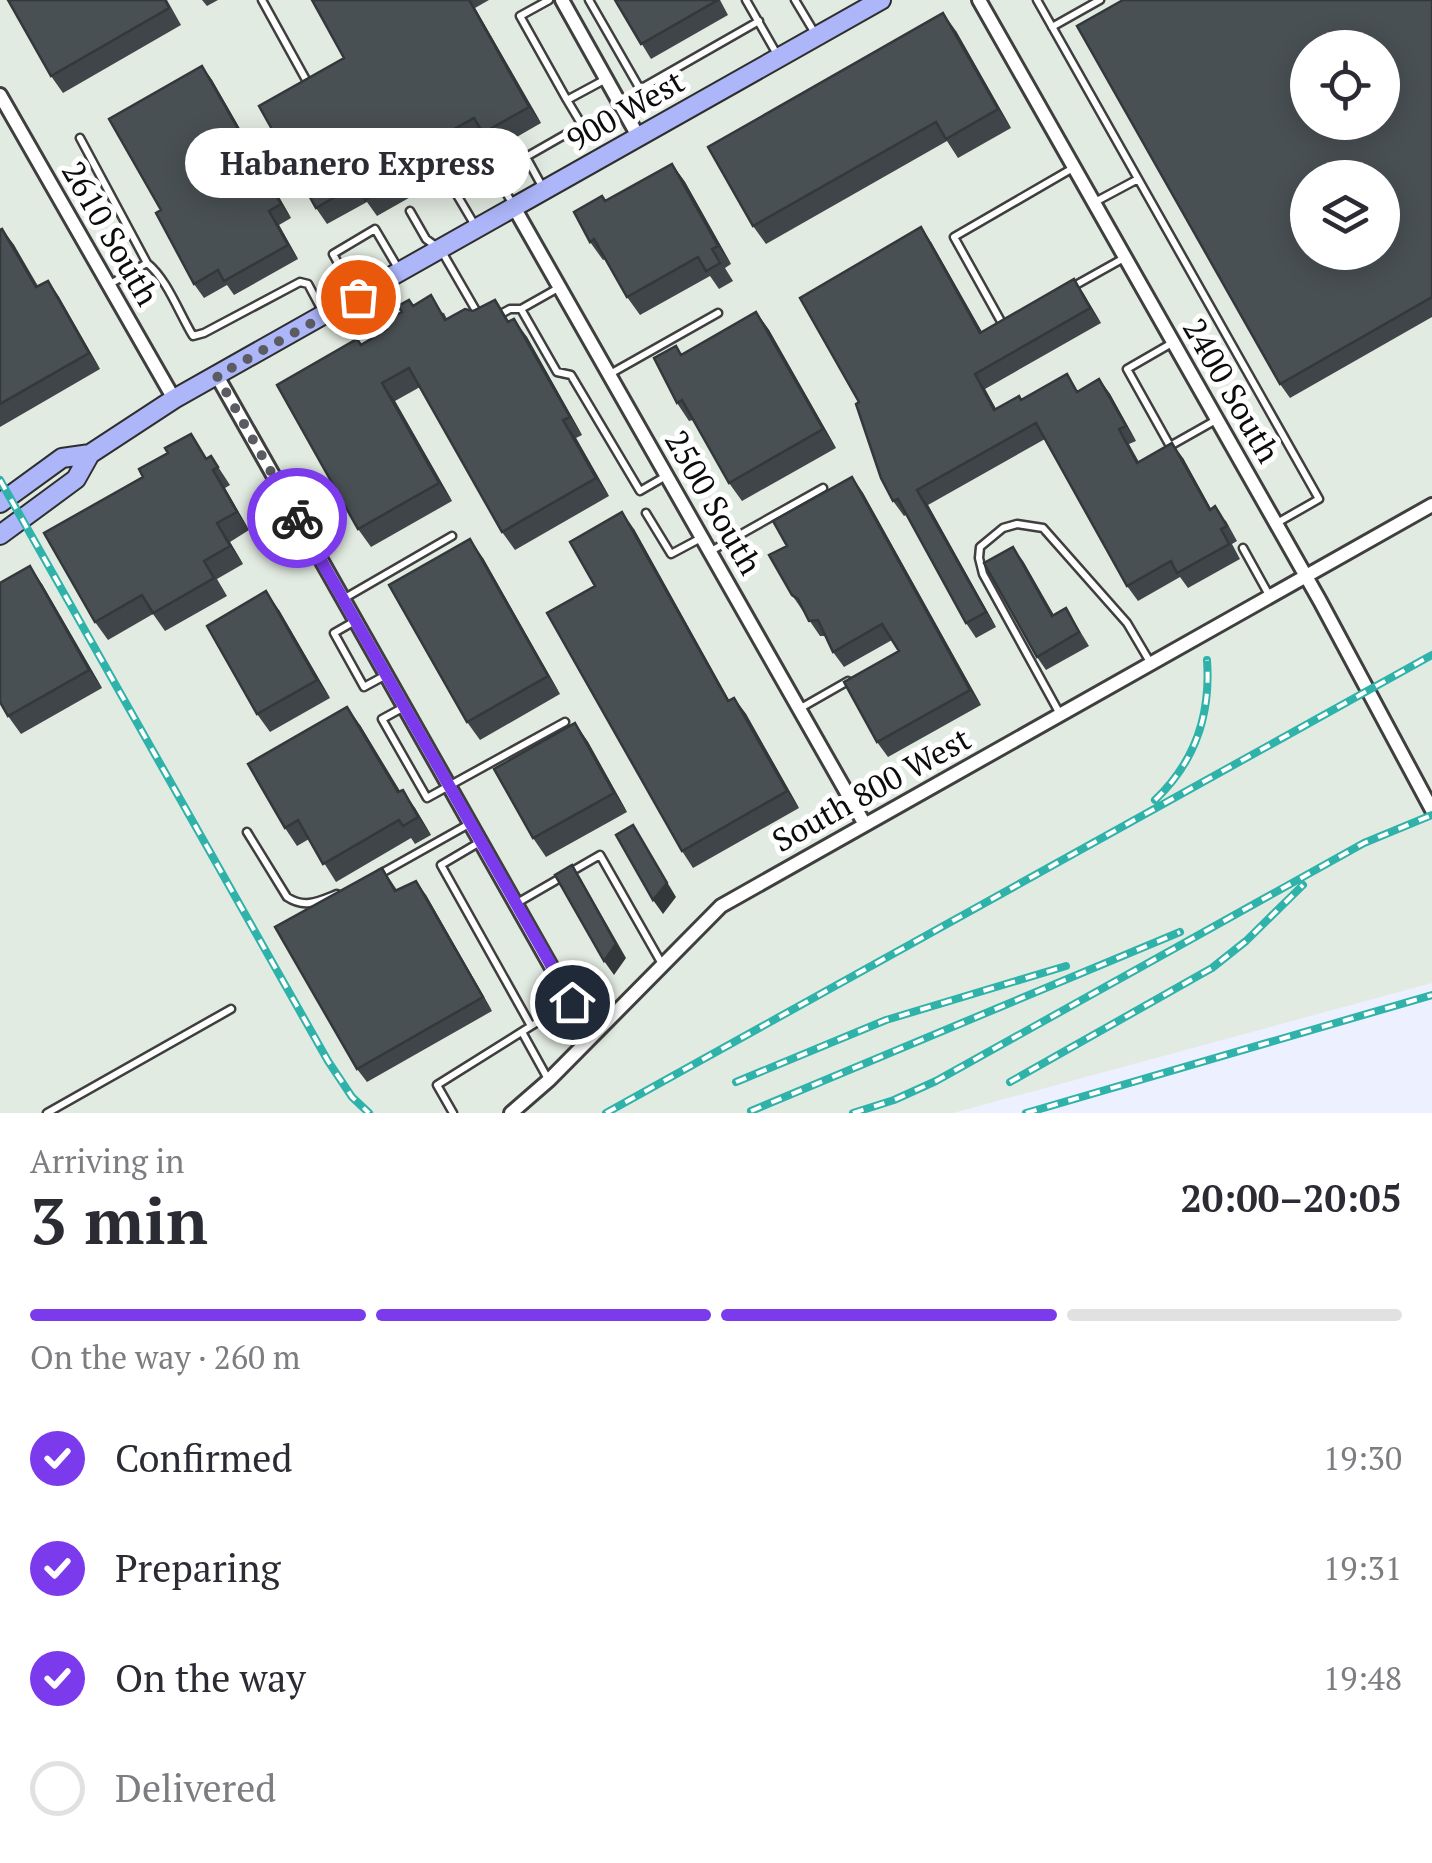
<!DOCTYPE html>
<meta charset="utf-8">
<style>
:root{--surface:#fff;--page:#f7f7f7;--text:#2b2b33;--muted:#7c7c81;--line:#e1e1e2;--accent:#7c3aed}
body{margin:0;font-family:"PT Serif",serif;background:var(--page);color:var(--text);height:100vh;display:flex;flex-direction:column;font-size:38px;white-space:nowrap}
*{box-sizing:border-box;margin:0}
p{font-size:32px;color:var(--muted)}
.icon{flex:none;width:55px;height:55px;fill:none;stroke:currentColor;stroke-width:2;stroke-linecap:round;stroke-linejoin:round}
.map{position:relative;height:1113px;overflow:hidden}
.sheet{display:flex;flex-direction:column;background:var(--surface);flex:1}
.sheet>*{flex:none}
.controls{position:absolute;left:1290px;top:30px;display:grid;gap:20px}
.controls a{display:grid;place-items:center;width:110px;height:110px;border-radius:50%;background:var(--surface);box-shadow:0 5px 25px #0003;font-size:50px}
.pin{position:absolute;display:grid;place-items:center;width:85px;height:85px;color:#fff;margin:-42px;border:5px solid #fff;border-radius:50%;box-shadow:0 2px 10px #0007}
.courier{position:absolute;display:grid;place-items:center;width:100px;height:100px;margin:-50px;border:8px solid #7c3aed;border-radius:50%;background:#fff;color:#222;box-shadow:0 2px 12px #0007}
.bubble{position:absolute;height:70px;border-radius:35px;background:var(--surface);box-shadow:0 5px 25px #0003;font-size:32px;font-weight:800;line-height:70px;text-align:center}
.summary em{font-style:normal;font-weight:800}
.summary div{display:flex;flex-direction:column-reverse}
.summary{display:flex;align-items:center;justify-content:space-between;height:170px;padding:0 30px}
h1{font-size:65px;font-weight:800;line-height:75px}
.bar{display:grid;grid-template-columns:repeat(4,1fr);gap:15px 10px;align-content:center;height:120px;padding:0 30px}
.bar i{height:12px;border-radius:8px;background:var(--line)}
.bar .active{background:var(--accent)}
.bar p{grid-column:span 4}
ol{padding:0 30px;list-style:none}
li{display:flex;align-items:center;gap:30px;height:110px}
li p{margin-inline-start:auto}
li .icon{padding:10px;border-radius:50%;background:var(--accent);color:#fff;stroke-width:4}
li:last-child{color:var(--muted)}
li i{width:55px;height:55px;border:5px solid var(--line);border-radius:50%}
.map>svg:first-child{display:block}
</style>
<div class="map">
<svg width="1432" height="1113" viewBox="0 0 1432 1113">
<rect width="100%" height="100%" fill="#edf0fe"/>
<path fill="#e2ebe1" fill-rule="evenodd" d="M0,0H1432V983L953,1113H0ZM1308,48H1382V122H1308ZM1308,178H1382V252H1308Z"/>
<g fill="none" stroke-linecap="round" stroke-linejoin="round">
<g stroke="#3f3f3f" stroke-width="11">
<path id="lane" d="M262,0L305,78
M549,0L520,16L567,100L606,79
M589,0L640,89L759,21
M746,0L778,56
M795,0L816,35
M1037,0L1319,499L1277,523
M1052,27L1100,0
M80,138L147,263
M543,188L526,157L582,125L567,100
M1095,202L1138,179
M410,211L426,239L441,250L478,314
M476,227L454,190L492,168L512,203
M110,284L147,263C167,279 179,313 193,336L204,333L300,282L308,284L324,314
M1074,286L1124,258
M560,287L521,309L557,372L571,375L640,491L666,476
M354,292L333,254L375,229L398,268
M499,315L510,309H521
M1003,325L954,237L1073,168
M1172,343L1127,369L1170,446L1216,420
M610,374L718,313
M646,513L671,554L701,538
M1243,548L1269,595
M711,551L823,488
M345,598L452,536
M355,621L334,633L364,687L386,675
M404,707L382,719L427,798L565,722
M799,709L848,681
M1060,714L983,574L979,558L980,547L1003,528L1017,524L1043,528L1127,623L1150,662
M247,832L287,897C305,909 319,901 337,894
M480,842L441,865L531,1026L572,1002
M380,874L469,824
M517,903L600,855L662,964
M522,1032L548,1079
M47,1113L231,1009
M453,1113L437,1085L531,1026"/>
</g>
<g stroke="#3f3f3f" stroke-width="18">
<path id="street" d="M562,0L638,136
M979,0L1320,601L1432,810
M0,95L174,399
M515,209L864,823
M217,376L591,1037
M511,1113L549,1080L721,906L1432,505"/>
</g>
<g stroke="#2e2e2e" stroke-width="22">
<path id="secondary" d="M0,503L62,458L90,454L174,399L881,0
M0,535L76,479L90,454"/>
</g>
<use href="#lane" stroke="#fff" stroke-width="6"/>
<use href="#street" stroke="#fff" stroke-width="12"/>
<use href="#secondary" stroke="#acb6f9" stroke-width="18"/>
<g stroke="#2eb2aa" stroke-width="8">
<path id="rail" d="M0,480L328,1061L352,1097L369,1113
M1155,800C1195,762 1211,715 1207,660
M736,1082L886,1020L1066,966
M1010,1082L1212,968L1246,941L1303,885
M751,1111L1180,932
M606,1113L1432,655
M853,1113L894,1100L936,1081L1364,843L1432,815
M1026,1113L1432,995"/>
</g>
<use href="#rail" stroke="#fff" stroke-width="4" stroke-dasharray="11" stroke-linecap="butt"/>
</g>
<path fill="#3f4548" d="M8,0H167L181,25L63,93L51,76Z
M202,0H218L207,6Z
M312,0H489L475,8L541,123L494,150L484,135L429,167L437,182L377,216L367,202L327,224L316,208L344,58Z
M615,0H720L728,15L651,59Z
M1432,0V317L1290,398L1280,384Z
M956,31L1011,128L958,158L947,141L766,244L753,226Z
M202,66L212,80L291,218L279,225L298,259L234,295L227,285L204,298L194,284L161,210Z
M672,164L685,182L731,264L725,268L733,281L719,289L710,276L640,315L627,297L605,259L603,260L590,242L606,201Z
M2,229L14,245L38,286L48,281L59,297L100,369L0,427V230Z
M931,242L982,332L1074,279L1101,323L985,389L996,409L1022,400L1078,391L1099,379L1110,394L1136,441L1129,444L1139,462L1183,458L1211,509L1226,521L1237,541L1232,544L1240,559L1188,588L1180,577L1138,601L1127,586L1045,439L928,505L996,627L976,638L966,623L906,515L904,516L893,501L859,402Z
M413,306L444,313L447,319L510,321L527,337L582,435L576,438L609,496L515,550L502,532L420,387L395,401L452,501L371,547L358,529L361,344L387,329Z
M756,312L769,330L836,448L742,501L729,483L693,420L689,421L677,403L682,354Z
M211,456L230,485L225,488L249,530L230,542L243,564L217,579L227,596L165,631L153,614L108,640L95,622Z
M852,477L863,493L981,705L888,757L877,742L899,651L892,640L844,667L833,652L826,636H820L792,595L787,546Z
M634,529L729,700L734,698L746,714L799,808L693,868L682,851L595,586Z
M483,558L560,694L480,740L467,722Z
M1023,561L1053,615L1066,608L1089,646L1046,670L1037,657Z
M42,584L102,688L21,734L8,716Z
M279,610L330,698L270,732L257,714Z
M575,723L588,742L627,812L546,857L533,838Z
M360,725L400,791L415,808L431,835L415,844L411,838L336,882L309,839L297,846L285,828Z
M382,868L397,890L426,895L492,1011L367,1082L357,1069Z"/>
<path fill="#33383b" d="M469,0L475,8L541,123L529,107Z
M943,13L956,31L1011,128L998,109Z
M202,66L212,80L291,218L281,204Z
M672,164L685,182L731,264L718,246Z
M269,211L279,225L298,259L288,245Z
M921,227L931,242L991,348L980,333Z
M2,229L14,245L47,304L36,287Z
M1074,279L1084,294L1101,323L1090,308Z
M48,281L59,297L100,369L89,353Z
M756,312L769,330L836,448L823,429Z
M514,319L527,337L582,435L570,417Z
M975,374L985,389L1005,425L994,410Z
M1099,379L1110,394L1136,441L1126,426Z
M382,383L395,401L452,501L439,483Z
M563,420L576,438L609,496L596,478Z
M1172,443L1183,458L1220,525L1210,510Z
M213,470L225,488L249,530L237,512Z
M852,477L863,493L981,705L970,690Z
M917,490L928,505L996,627L986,612Z
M622,512L634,529L739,718L728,701Z
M217,523L230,542L243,564L230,546Z
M470,539L483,558L560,694L548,676Z
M1013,547L1023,561L1062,629L1052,616Z
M30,566L42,584L102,688L89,670Z
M266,591L279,610L330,698L317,680Z
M734,698L746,714L799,808L787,791Z
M347,707L360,725L411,810L398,792Z
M575,723L588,742L627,812L614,793Z
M403,790L415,808L431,835L418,817Z
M633,825L676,897L663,914L653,900Z
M572,865L581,879L626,958L614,975L604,961Z
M416,881L426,895L492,1011L483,997Z"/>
<path fill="#495054" stroke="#33383b" stroke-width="2.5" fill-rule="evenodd" d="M8,0H165L169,8L51,76Z
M312,0H469L529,107L483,133L474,118L417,150L426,166L365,200L357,184L316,208L259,106L344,58Z
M615,0H718L641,44Z
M1123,0H1432V297L1280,384L1077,26ZM1308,48H1382V122H1308ZM1308,178H1382V252H1308Z
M943,13L998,109L946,139L936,122L753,226L708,147Z
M202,66L281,204L269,211L288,245L224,281L218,270L194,284L156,213L161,210L109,119Z
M672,164L718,246L712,249L720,263L706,271L698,257L627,297L594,239L590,242L574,212L602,196L605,201Z
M921,227L980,333L1074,279L1090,308L975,374L994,410L1019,396L1021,400L1067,374L1077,392L1099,379L1126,426L1119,429L1137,463L1172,443L1210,510L1215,506L1227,526L1221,529L1229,544L1177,573L1171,561L1127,586L1036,423L917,490L986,612L966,623L898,499L893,501L881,478L856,404L859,402L800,298Z
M2,229L36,287L48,281L89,353L0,404V230Z
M431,295L445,320L465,309L473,311L495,300L508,322L514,319L570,417L563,420L596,478L502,532L409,368L382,383L439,483L358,529L277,385L357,339L361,345L387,329L383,322L402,312L398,306L409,300L413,306Z
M756,312L823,429L729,483L682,400L677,403L654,358L676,346L681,355Z
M191,434L206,459L211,456L218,467L213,470L237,512L217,523L230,546L204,561L214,578L153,613L142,595L95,622L44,533L143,477L139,469L168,453L165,448Z
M852,477L970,690L877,742L844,682L899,651L882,624L833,652L818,620L809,621L798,599L792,595L769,555L787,546L773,521Z
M622,512L728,701L734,698L787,791L682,851L547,613L595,586L570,542Z
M470,539L548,676L467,722L389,585Z
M1013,547L1052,616L1066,608L1079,632L1037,657L984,563Z
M30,566L89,670L8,716L0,702V583Z
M266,591L317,680L257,714L207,626Z
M347,707L398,792L403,790L418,817L403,826L399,820L323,864L298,820L285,828L248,764Z
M575,723L614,793L533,838L494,769Z
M633,825L667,883L653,900L616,835Z
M572,865L616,944L604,961L555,875Z
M382,868L395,891L416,881L483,997L357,1069L275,927Z"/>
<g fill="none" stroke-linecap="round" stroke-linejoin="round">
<path stroke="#5b5c61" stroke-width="10" stroke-dasharray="0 18" d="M297,518L217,376L358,297"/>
<path stroke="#7c3aed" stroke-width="12" d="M297,518L572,1002"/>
</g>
<g text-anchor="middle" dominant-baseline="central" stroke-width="10" stroke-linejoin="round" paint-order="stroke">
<g font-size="32" fill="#0c0c0c" stroke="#fff">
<text transform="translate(625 110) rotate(-30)">900 West</text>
<text transform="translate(111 233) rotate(60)">2610 South</text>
<text transform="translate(1232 390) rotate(60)">2400 South</text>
<text transform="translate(714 502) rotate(60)">2500 South</text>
<text transform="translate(871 789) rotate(-29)">South 800 West</text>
</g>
</g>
</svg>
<div class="controls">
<a><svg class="icon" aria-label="locate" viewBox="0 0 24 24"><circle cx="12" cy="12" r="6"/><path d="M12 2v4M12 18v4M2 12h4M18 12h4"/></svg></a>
<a><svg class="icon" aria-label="layers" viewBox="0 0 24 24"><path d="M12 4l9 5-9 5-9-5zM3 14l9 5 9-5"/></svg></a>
</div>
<div class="pin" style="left:358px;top:297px;background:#ea580c"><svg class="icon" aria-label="bag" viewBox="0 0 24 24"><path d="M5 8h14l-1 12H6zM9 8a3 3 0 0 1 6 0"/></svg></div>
<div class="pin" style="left:572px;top:1002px;background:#1f2937"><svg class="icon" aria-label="home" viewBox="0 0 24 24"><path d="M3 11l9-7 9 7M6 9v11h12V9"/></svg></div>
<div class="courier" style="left:297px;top:518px"><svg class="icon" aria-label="bike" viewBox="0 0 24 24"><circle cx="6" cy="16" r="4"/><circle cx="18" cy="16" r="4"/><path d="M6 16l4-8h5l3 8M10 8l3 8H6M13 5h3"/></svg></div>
<div class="bubble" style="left:185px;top:128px;width:345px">Habanero Express</div>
</div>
<section class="sheet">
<div class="summary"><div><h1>3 min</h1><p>Arriving in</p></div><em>20:00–20:05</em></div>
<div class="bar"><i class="active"></i><i class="active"></i><i class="active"></i><i></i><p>On the way · 260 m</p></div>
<ol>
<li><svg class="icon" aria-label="check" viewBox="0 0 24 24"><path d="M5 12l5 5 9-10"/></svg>Confirmed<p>19:30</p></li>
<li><svg class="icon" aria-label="check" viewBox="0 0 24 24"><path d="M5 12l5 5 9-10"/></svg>Preparing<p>19:31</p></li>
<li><svg class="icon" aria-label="check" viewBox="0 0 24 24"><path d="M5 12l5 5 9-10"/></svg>On the way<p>19:48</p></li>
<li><i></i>Delivered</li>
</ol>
</section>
